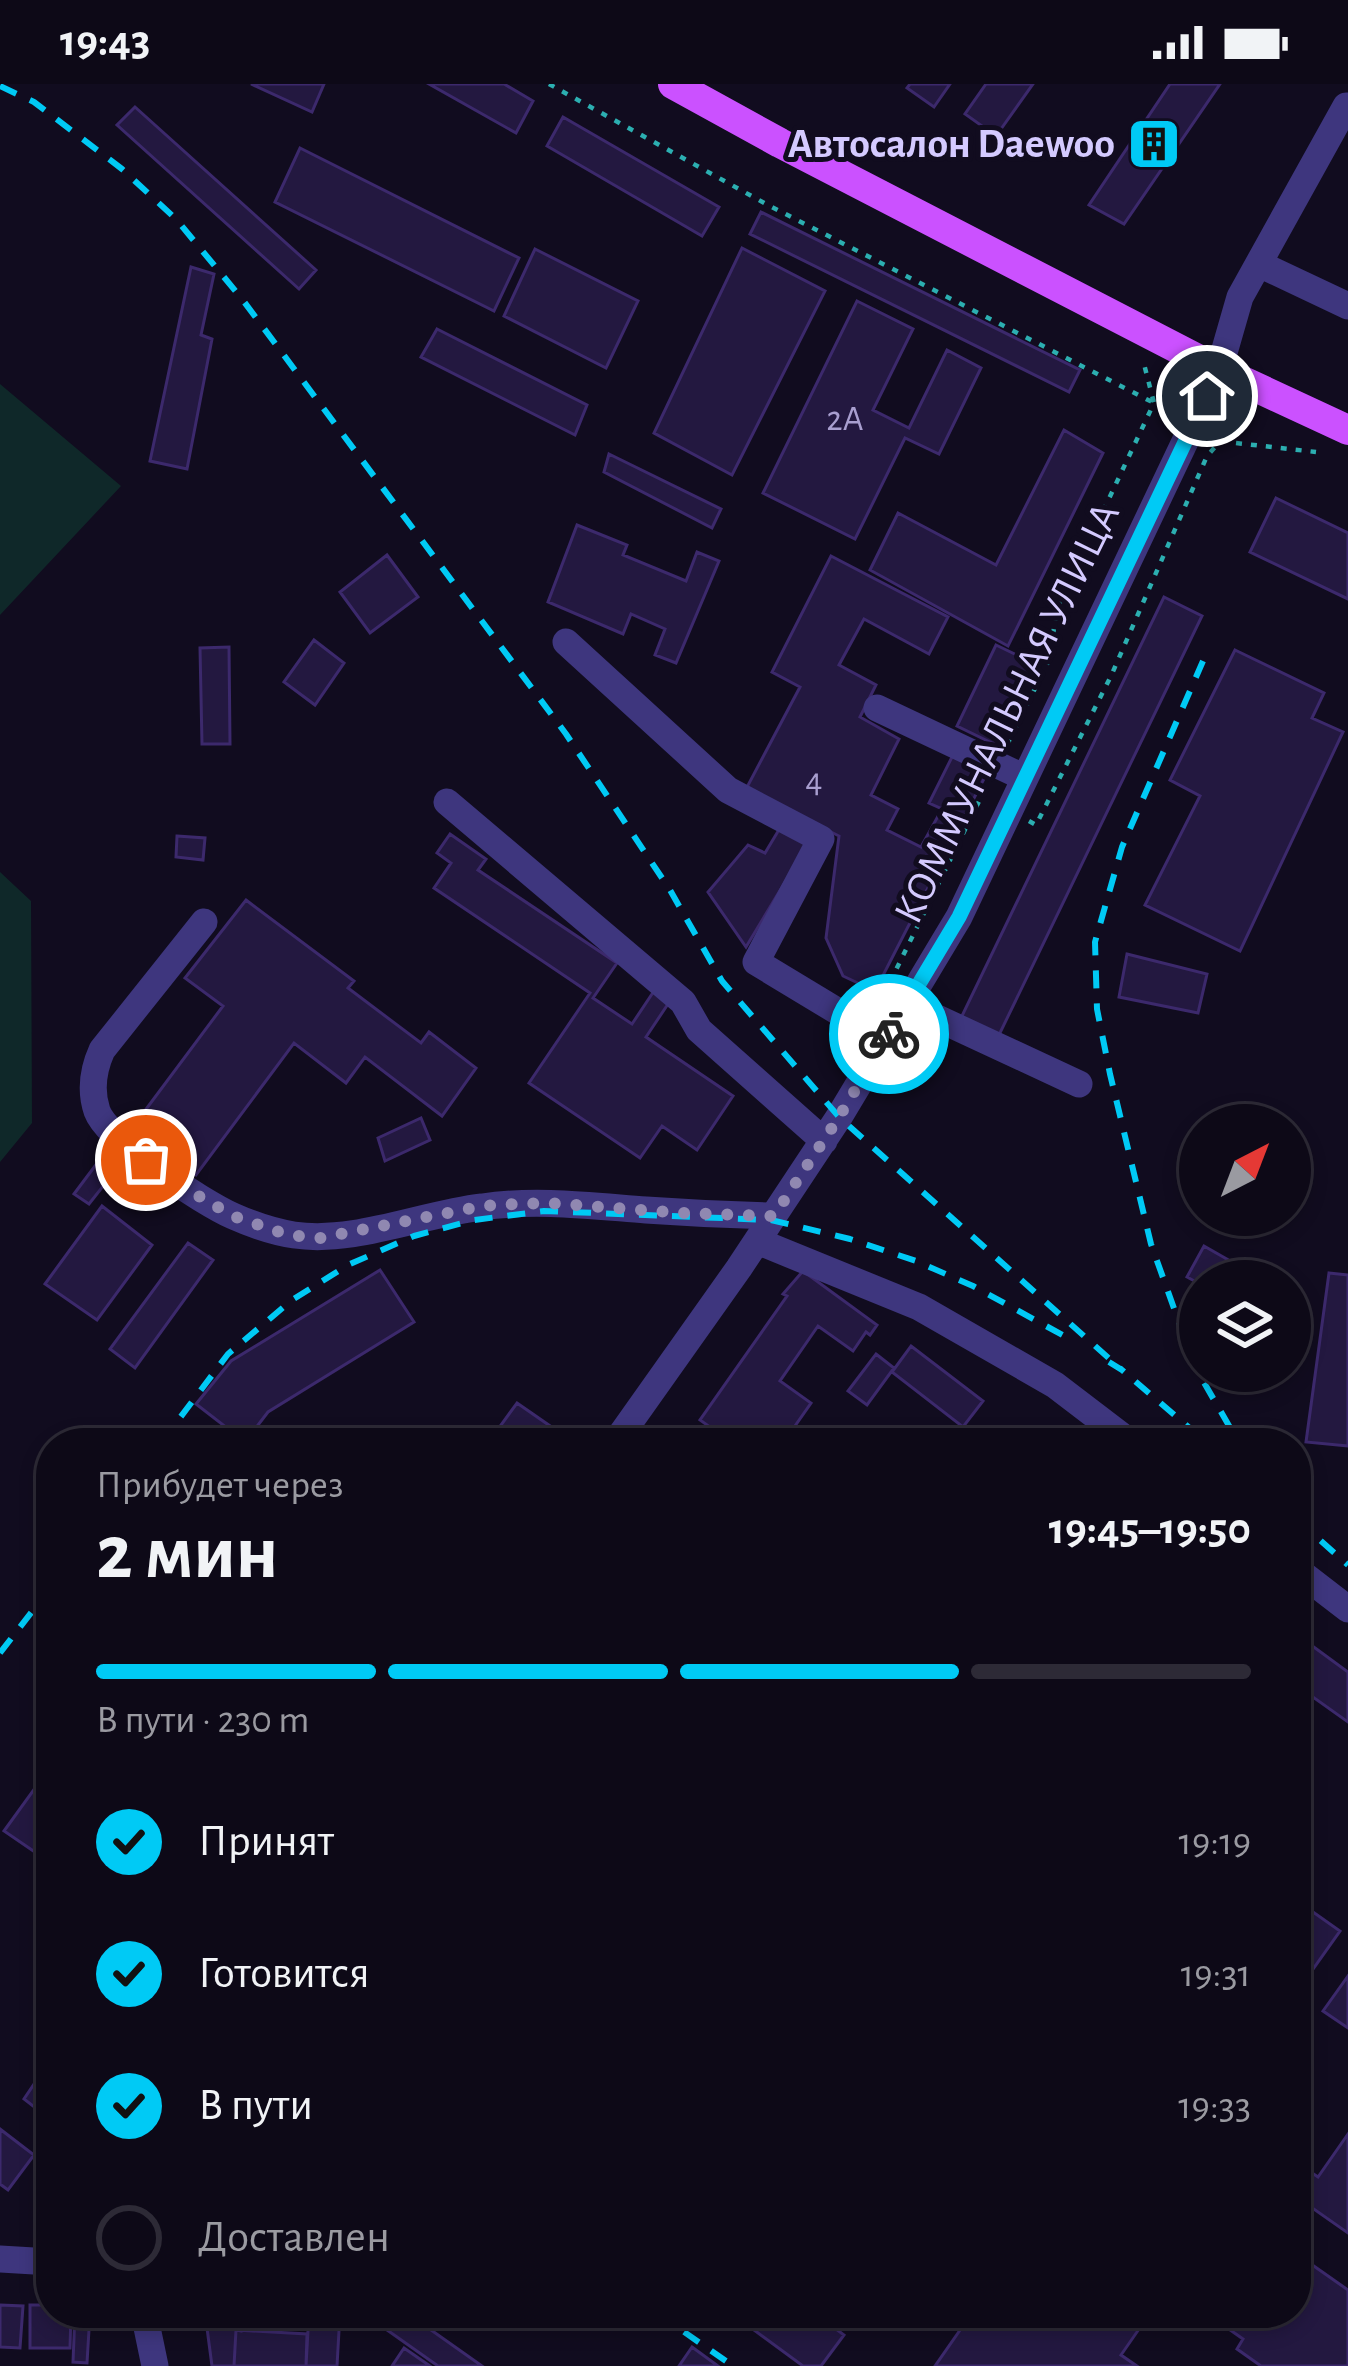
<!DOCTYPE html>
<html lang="ru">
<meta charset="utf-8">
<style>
:root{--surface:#0d0917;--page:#1b1724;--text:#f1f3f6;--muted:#9a9aa1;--line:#2d2a36;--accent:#00caf5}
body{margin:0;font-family:"Alegreya Sans",sans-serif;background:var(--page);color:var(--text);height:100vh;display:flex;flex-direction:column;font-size:45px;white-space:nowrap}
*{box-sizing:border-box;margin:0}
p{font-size:39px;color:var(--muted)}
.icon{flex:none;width:66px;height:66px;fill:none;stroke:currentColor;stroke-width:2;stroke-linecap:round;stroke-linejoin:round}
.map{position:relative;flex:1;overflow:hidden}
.panel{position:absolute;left:36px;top:1344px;width:1275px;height:900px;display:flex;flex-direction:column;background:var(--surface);border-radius:48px;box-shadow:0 6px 18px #0003,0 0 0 3px var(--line)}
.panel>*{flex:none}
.needle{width:78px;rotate:42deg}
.tools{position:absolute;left:1179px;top:1020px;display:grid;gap:24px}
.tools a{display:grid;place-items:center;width:132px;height:132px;border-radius:50%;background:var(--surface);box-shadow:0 6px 18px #0003,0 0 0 3px var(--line);font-size:60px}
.pin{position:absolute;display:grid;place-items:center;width:102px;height:102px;color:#fff;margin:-51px;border:6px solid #fff;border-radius:50%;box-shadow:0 3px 12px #0007}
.courier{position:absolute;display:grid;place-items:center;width:120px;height:120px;margin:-60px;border:9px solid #00caf5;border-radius:50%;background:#fff;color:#222;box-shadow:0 3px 15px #0007}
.head em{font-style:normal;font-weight:600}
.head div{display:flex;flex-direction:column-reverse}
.head{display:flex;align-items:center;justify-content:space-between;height:204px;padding:0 60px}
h1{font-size:78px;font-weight:600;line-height:90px}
.bar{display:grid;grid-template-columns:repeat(4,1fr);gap:18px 12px;align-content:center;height:144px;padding:0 60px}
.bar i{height:15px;border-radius:9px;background:var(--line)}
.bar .current{background:var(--accent)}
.bar p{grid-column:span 4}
ol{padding:0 60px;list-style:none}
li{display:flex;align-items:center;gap:36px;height:132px}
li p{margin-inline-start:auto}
li .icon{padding:12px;border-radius:50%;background:var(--accent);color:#111;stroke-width:4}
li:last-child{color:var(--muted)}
li i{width:66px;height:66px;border:6px solid var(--line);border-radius:50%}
.status{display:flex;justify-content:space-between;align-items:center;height:84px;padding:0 60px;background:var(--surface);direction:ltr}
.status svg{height:33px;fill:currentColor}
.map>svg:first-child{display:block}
</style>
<div class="status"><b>19:43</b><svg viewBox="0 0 49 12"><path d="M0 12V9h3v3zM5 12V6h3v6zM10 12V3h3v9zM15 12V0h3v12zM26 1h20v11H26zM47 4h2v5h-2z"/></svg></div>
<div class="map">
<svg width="1348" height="2282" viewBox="0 0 1348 2282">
<rect width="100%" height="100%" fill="#110c1f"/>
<path fill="#0f2829" d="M0,300L121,402L0,531Z
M0,788L31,817L32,1039L0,1078Z"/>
<path fill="#231840" stroke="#3c296c" stroke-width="3" d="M251,0H324L312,28Z
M429,0H504L533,17L516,49Z
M910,0H950L934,23L907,4Z
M986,0H1033L996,52L965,30Z
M1170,0H1220L1124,140L1089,121Z
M135,23L316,186L299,205L117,41Z
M563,33L719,123L702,152L547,62Z
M300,64L519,174L494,227L275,118Z
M761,128L1080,286L1069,308L750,150Z
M742,164L825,207L732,391L654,349Z
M535,165L638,217L606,284L504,232Z
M191,183L214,190L201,251L212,255L187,385L150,377Z
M857,217L913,245L873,326L909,344L947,266L981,284L939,370L905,354L855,455L763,409Z
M437,245L587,321L575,351L421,273Z
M1064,346L1103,369L1008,562L870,486L898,429L996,481Z
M609,370L721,425L712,444L604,388Z
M1276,414L1348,449V515L1250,468Z
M577,441L627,461L623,471L686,497L697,468L719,477L676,579L655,571L665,545L631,530L623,550L548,518Z
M387,471L418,513L370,549L340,508Z
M831,472L948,533L929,570L864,535L839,581L876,601L860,633L899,655L871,711L898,725L887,746L921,763L942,725L929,719L953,671L987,689L875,907L843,892L826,854L839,752L746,705L800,603L772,588Z
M1164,513L1202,532L998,953L961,934Z
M314,556L344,579L315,621L284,598Z
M996,561L1033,579L994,660L957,642Z
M229,563L230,660H202L200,564Z
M1235,566L1324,609L1312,634L1343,648L1240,867L1145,821L1200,712L1170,696Z
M783,739L811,755L746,863L708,808L748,761L765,769Z
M450,750L486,775L478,786L617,879L593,914L632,940L654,907L670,917L646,953L733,1012L697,1066L662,1042L640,1074L529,999L590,909L434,804L451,779L437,769Z
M177,752L205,754L203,776L176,773Z
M246,816L354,897L348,904L421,959L429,948L476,984L442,1032L365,973L346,999L294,959L196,1091L132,1044L223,922L185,894Z
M1127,870L1207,890L1198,929L1119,913Z
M421,1034L430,1056L385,1077L378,1054Z
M104,1070L119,1082L89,1120L74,1110Z
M102,1122L152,1161L97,1236L45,1200Z
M188,1159L213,1176L135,1284L110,1265Z
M1204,1162L1253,1190L1249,1197H1200V1200L1187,1193Z
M380,1186L414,1238L268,1328L245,1358L196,1320L231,1277Z
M803,1187L877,1241L870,1251L866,1248L853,1267L818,1242L780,1297L811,1319L783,1359H732L700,1336L787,1212L783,1210Z
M1329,1189L1348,1191V1362L1306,1358Z
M911,1262L983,1317L963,1343L892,1288Z
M876,1270L894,1284L867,1321L848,1307Z
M517,1319L553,1344L543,1359H488Z
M1296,1550L1348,1588V1638L1296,1601Z
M51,1682V1806L36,1795L48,1777L4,1747Z
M1296,1816L1340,1847L1296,1909Z
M1348,1892V1944L1323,1927Z
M51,1975V2036L24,2015Z
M0,2045L34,2071L8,2106L0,2100Z
M1348,2050V2149L1301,2116L1299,2119L1296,2117V2078L1318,2093Z
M1301,2173L1348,2206V2282H1261L1237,2265L1243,2255L1206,2229H1296V2180Z
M0,2221L23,2222L20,2264L0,2263Z
M30,2221H51V2229H71L70,2264H30Z
M75,2229H90L87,2279L73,2278Z
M205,2229H242L241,2247L236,2246L234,2282H212Z
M309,2229H340L337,2282H306Z
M363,2229H407L482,2282H438Z
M731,2229H815L844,2251L821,2282H803Z
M972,2229H1137L1146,2235L1121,2271L1137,2282H935Z
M236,2246L307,2250L306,2282H234Z
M692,2263L718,2282H679Z
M404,2264L430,2282H392Z"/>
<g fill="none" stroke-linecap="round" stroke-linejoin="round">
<path stroke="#2cafb1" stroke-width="4.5" stroke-dasharray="6 9" stroke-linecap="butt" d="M549,0L766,120L1154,319
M1236,359L1316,368
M1007,661L1049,576L1057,525L1154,319L1144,280
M1029,737L1036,741L1111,592L1207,372L1224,353
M890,898L986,703"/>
<path stroke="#3e367e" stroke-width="27" d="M1259,180L1348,222
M566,558L728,706L821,755L756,878L885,956
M877,624L1025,694
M447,718L683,918L699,946L824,1057
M204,838L102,966C93,986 90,1006 97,1027C108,1057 202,1118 233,1132C251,1140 274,1148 294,1151C354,1160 422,1130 482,1123C536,1115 592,1122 646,1126C688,1129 731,1131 774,1132
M907,920L1079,1000
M757,1157L919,1223L1055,1301L1131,1359
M615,1359L739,1184L839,1033L959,833L1219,286L1240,213L1346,22
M1296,1485L1348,1525
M0,2175L51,2178
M144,2229L155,2282"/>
<path stroke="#cb51ff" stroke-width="30" d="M673,0L780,59L1219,286L1348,346"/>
<path stroke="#00caf5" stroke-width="6" stroke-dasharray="18 15" stroke-linecap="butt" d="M0,2L34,18L122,85L176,135L242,215L566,650L670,806L722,897L839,1033L1122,1286
M1203,577L1122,763L1095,858L1097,925L1110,990L1151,1160L1195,1283L1239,1359
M1109,1278L1122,1286L1207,1359
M161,1359L228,1270L292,1216L348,1181L414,1152L474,1136L544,1127L771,1136L850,1155L916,1177L973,1202L1068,1254
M1296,1435L1348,1481
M0,1569L51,1503
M657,2229L733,2282"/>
</g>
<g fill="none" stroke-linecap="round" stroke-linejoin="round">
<path stroke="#9088b1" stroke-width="12" stroke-dasharray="0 21.6" d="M146,1076L178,1100L233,1132L288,1151L320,1154L483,1122L516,1120L549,1119L682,1129L774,1132L839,1033L889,950"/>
<path stroke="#00caf5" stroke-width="15" d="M889,950L959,833L1207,312"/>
</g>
<defs>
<g id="building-square" transform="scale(2.7)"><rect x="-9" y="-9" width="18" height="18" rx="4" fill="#00caf5" stroke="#110c1f"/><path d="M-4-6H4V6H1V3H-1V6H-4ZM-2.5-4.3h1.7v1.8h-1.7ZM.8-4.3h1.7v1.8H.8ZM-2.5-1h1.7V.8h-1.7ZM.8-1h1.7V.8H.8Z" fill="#111"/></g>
</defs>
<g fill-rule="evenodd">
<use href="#building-square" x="1154" y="60"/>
</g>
<g text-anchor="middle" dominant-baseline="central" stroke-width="10" stroke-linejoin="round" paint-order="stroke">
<g font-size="36" fill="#a89ecf">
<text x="845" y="335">2А</text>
<text x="814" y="697">4</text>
</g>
<g font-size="42" font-weight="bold" fill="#d4caff" stroke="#110c1f" text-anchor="end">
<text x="1115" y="60">Автосалон Daewoo</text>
</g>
<g font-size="42" fill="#d4caff" stroke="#110c1f">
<text transform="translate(1007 629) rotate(-64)">КОММУНАЛЬНАЯ УЛИЦА</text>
</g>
</g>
</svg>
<div class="tools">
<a><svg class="needle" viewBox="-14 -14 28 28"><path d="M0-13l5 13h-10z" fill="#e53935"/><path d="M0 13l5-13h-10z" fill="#9a9aa1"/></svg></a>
<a><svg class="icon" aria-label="layers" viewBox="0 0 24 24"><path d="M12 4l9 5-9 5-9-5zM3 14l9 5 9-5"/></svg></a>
</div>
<div class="pin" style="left:146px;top:1076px;background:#ea580c"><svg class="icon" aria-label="bag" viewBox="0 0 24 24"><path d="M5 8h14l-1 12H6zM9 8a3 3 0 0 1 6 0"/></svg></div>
<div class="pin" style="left:1207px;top:312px;background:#1f2937"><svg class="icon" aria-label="home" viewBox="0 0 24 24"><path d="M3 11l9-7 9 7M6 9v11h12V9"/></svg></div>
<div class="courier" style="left:889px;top:950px"><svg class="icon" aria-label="bike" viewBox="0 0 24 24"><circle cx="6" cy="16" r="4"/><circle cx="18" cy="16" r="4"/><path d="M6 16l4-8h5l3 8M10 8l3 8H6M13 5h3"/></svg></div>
<section class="panel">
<div class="head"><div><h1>2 мин</h1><p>Прибудет через</p></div><em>19:45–19:50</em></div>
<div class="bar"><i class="current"></i><i class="current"></i><i class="current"></i><i></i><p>В пути · 230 m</p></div>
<ol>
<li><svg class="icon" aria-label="check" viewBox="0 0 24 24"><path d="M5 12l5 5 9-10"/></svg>Принят<p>19:19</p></li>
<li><svg class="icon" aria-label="check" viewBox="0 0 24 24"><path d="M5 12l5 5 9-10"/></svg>Готовится<p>19:31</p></li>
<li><svg class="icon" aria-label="check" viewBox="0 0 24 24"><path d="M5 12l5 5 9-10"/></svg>В пути<p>19:33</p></li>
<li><i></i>Доставлен</li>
</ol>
</section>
</div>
